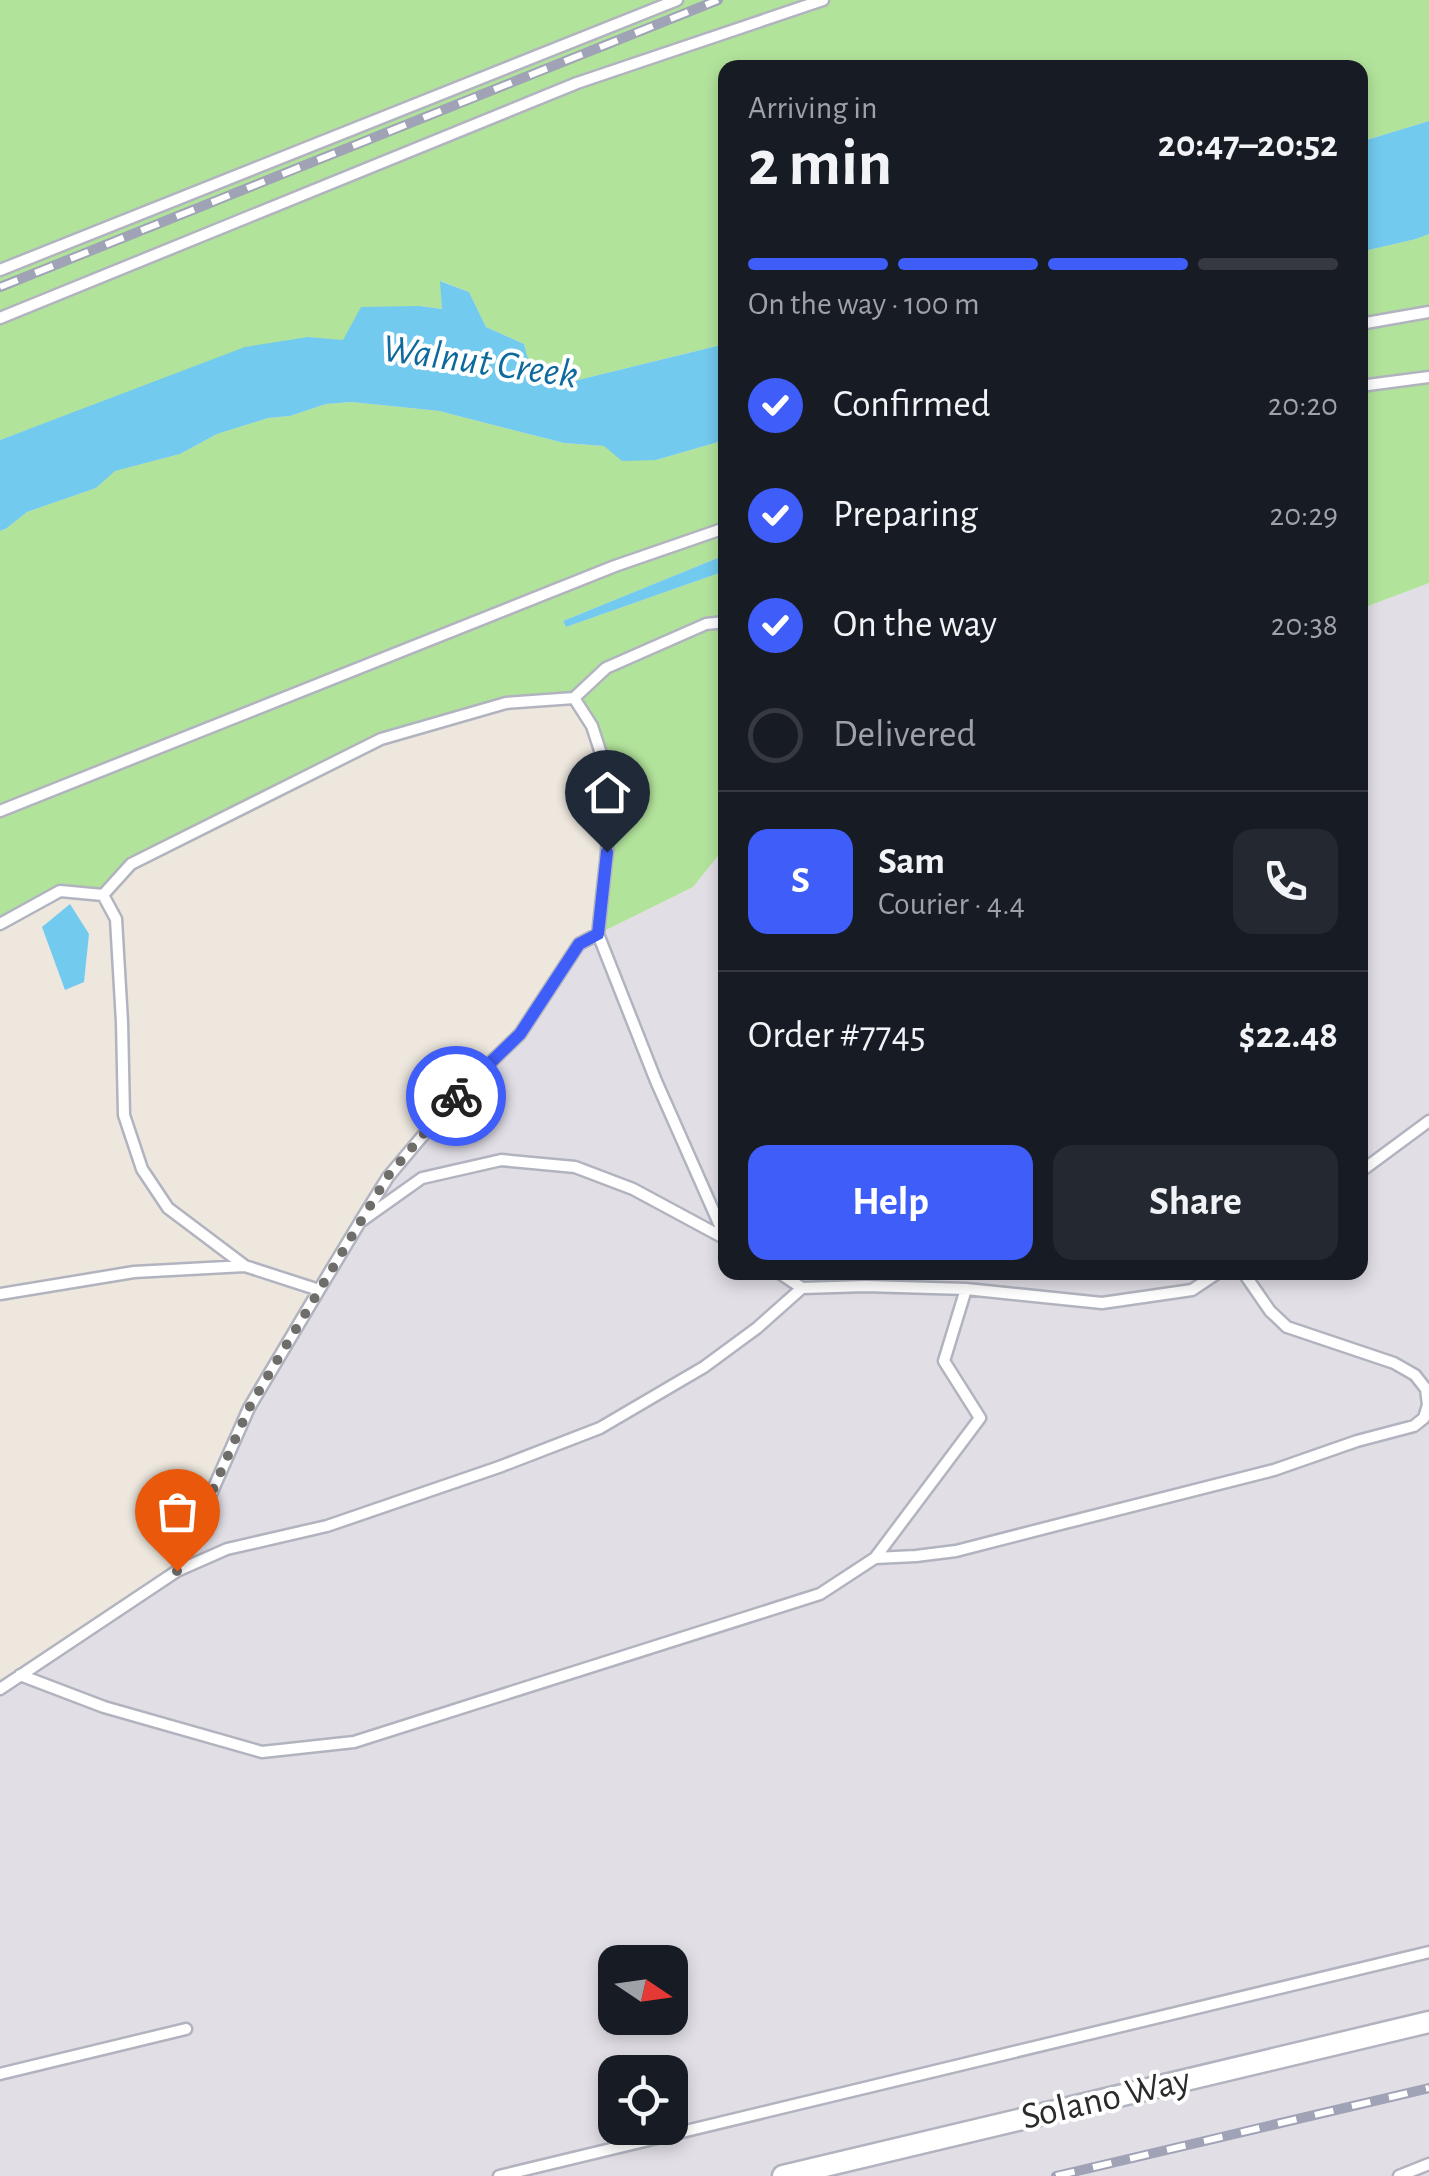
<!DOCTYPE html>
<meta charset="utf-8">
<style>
:root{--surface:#171b24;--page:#242831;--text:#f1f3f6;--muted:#9ea1a6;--line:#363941;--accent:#3f5ef9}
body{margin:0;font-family:"Alegreya Sans",sans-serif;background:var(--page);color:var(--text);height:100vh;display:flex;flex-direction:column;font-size:38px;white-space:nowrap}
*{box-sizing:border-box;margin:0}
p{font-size:32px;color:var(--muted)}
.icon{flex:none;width:55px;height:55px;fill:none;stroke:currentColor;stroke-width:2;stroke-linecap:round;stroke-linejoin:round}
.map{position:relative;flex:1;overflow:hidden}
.details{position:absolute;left:718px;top:60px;width:650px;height:1220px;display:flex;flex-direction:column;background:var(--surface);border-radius:20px;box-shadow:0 5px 15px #0003}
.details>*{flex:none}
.needle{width:65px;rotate:103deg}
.buttons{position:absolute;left:598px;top:1945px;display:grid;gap:20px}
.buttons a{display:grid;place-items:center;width:90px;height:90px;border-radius:20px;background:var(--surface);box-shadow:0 5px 15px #0003;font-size:50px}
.pin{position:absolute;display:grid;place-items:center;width:85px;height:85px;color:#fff;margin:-102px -42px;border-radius:50% 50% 50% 0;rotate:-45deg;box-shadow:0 0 10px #0007}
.pin .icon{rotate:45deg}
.courier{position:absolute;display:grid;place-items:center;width:100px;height:100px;margin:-50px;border:8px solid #3f5ef9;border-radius:50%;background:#fff;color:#222;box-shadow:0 2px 12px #0007}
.head em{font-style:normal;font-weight:700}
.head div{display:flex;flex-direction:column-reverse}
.head{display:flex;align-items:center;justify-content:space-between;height:170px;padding:0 30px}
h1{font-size:65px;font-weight:700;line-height:75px}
.bar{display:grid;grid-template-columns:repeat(4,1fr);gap:15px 10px;align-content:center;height:120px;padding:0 30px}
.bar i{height:12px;border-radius:8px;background:var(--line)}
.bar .on{background:var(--accent)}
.bar p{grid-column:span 4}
.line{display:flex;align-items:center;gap:25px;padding:0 30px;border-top:2px solid var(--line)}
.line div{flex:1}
.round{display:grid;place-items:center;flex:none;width:105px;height:105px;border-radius:20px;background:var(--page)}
ol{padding:0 30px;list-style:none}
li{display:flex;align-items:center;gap:30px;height:110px}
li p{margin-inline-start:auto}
li .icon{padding:10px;border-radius:50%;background:var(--accent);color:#fff;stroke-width:4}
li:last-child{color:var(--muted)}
li i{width:55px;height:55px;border:5px solid var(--line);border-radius:50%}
.button{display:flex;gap:20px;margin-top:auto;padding:20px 30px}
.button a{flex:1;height:115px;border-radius:20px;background:var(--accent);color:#fff;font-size:40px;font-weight:700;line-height:115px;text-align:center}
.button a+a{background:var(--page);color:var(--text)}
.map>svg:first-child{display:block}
</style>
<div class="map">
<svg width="1429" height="2176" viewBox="0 0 1429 2176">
<rect width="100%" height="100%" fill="#ede7de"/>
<path fill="#e1dee6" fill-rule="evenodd" d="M1429,583V2176H0V1689L177,1571L249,1408L388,1177L457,1095L520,1034L579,944L693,887L725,847V1272H1360V609ZM615,1962H670V2018H615ZM615,2072H670V2128H615Z"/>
<path fill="#b2e39b" d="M0,0H1429V121L1360,142V68H725V344L574,381L531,375L524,344L486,327L469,292L441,281L442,309L420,306L343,341L308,337L73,413L0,440Z
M1429,234V583L1360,609V252L1416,239Z
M352,402L439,411L564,443L604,446L656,460L725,440V555L563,621L566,627L725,571V847L693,887L598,934L610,781L592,726L574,698L506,703L381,739L131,864L103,895L60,891L0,924V531L7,528L27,512L96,488L114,471L180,454L217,434L268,418L290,416L326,404Z"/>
<path fill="#72caee" d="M1429,121V234L1416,239L1360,252V142Z
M440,281L469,292L486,327L524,344L532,375L574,381L725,344V440L656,460L622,461L604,446L564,443L439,411L352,402L326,404L290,416L268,418L217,434L180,454L115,471L96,488L27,512L7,528L0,531V440L245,347L308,337L343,340L361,307L420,306L442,309Z
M725,555V571L566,627L563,621Z
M70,904L89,934L84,982L65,990L42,927Z"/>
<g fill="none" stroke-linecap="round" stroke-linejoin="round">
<g stroke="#b1b4bf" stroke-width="15">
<path id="service" d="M0,270L677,0
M0,318L577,83L823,0
M1360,324L1429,312
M1360,386L1429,377
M574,698L592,726L610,781L607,852L598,934
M0,811L615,566L725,528
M103,895L116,919L122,1022L124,1115L142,1169L168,1208L245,1266
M0,924L60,891L103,895L131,864L381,739L506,703L574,698L606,668L706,624L725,622
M1360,1172L1429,1121
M360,1222L388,1177L457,1095L520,1034L579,944L598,934L656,1081L725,1237
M778,1272L802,1288
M319,1290L360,1222L422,1178L501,1160L575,1167L633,1189L724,1238
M0,1294L134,1272L245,1266L319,1290L249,1408L177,1571L0,1689
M875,1558L916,1556L956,1551L1065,1523L1274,1470L1357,1441L1414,1426L1424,1418L1428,1405L1426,1389L1415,1375L1394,1363L1287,1327L1270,1311L1243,1272
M177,1571L227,1549L327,1526L499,1467L600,1428L704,1367L757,1328L802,1288L866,1286L966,1289L1102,1303L1192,1290L1219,1272
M20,1675L104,1707L262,1752L354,1742L820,1594L875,1558L980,1418L944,1361L966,1289
M0,2074L186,2029
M499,2176L1429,1952
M1399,2176L1429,2164"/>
</g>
<g stroke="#b1b4bf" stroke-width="25">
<path id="minor" d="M783,2176L1429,2022"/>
</g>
<use href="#service" stroke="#fff" stroke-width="10"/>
<use href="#minor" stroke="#fff" stroke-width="20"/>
<g stroke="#a0a3b6" stroke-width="10">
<path id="rail" d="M0,287L718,0
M1056,2176L1429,2088"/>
</g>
<use href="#rail" stroke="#fff" stroke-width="6" stroke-dasharray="19" stroke-linecap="butt"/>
</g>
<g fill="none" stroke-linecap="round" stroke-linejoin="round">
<path stroke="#6f6d6a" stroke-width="10" stroke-dasharray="0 18" d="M177,1571L249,1408L266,1379L388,1176L456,1096"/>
<path stroke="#3f5ef9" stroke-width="12" d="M456,1096L520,1034L579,944L598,934L607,852"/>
</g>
<g text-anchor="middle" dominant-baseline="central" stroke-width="8" stroke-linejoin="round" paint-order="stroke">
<g font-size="38" fill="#2b2b2b" stroke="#fff">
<text transform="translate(1106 2099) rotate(-13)">Solano Way</text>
</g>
<g font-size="40" font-style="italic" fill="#0e699d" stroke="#fff">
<text transform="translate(480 362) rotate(8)">Walnut Creek</text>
</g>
</g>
</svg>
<div class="buttons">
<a><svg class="needle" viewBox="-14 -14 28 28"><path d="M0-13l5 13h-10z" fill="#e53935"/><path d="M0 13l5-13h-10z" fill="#9ea1a6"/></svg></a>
<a><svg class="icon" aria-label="locate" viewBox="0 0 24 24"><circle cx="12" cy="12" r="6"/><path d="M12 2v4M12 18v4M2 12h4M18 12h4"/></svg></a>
</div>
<div class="pin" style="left:177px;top:1571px;background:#ea580c"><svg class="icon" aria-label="bag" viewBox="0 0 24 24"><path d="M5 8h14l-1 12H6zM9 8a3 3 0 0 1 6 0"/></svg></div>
<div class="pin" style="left:607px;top:852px;background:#1f2937"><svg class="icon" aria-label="home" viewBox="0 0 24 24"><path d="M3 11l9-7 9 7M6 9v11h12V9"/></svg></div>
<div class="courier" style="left:456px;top:1096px"><svg class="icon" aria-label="bike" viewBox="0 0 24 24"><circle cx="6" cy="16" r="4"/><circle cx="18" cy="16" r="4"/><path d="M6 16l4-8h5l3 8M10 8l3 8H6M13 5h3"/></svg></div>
<section class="details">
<div class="head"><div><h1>2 min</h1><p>Arriving in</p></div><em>20:47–20:52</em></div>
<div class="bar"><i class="on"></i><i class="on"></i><i class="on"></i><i></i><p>On the way · 100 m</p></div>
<ol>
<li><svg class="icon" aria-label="check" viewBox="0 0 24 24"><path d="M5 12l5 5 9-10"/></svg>Confirmed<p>20:20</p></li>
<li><svg class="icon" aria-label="check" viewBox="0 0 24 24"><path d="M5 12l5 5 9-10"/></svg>Preparing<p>20:29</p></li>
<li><svg class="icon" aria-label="check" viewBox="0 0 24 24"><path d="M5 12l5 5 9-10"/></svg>On the way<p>20:38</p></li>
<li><i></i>Delivered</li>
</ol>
<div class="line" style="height:180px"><b class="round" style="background:var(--accent);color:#fff">S</b><div><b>Sam</b><p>Courier · 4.4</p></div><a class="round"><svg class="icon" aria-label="phone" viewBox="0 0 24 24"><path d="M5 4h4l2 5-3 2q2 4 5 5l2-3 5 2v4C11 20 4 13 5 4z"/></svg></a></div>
<div class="line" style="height:130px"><div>Order #7745</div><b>$22.48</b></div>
<div class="button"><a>Help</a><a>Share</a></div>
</section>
</div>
